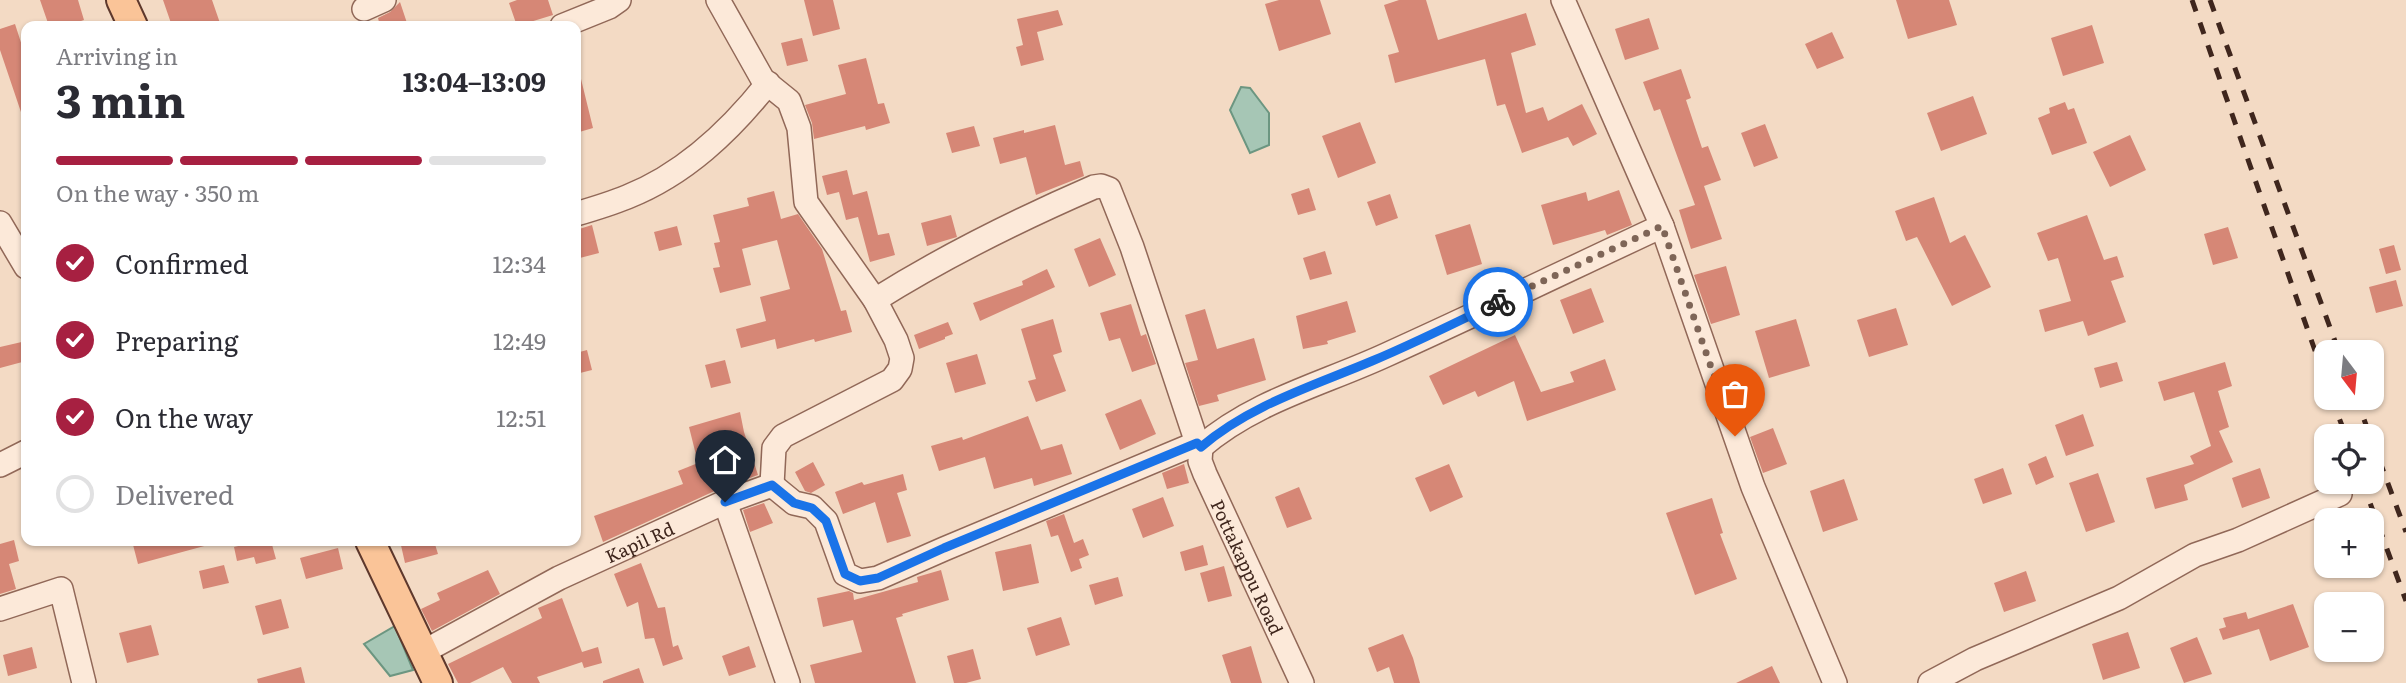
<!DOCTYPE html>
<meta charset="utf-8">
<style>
:root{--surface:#fff;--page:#f2f2f3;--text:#2b2b33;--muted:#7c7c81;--line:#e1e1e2;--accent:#a72041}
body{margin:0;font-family:Literata,serif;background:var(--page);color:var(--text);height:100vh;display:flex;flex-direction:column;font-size:26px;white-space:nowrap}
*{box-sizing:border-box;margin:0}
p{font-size:23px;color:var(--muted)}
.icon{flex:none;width:38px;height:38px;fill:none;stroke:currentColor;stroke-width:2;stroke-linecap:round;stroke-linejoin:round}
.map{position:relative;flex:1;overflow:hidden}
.panel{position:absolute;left:21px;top:21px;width:560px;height:525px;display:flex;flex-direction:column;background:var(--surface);border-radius:14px;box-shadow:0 2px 5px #0004}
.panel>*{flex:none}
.needle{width:46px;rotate:164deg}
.buttons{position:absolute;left:2314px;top:340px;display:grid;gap:14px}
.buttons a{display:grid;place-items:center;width:70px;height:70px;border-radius:14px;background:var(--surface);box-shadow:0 2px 5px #0004;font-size:35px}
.pin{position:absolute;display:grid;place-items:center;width:60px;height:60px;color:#fff;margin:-72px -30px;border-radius:50% 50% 50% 0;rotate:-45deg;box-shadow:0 0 7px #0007}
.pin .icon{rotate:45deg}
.courier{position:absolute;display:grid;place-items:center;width:70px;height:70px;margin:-35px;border:5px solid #1a73e8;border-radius:50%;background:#fff;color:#222;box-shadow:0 2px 9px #0007}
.summary em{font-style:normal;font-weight:700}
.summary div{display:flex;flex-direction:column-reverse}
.summary{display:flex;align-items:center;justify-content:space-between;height:119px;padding:0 35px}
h1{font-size:46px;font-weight:700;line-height:52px}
.bar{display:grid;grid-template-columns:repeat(4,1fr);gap:10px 7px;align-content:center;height:84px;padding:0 35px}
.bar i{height:9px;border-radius:5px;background:var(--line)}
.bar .current{background:var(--accent)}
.bar p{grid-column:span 4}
ol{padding:0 35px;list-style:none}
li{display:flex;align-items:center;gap:21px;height:77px}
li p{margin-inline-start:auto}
li .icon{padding:7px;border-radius:50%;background:var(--accent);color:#fff;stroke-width:4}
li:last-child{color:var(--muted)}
li i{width:38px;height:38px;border:4px solid var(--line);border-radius:50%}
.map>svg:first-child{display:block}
</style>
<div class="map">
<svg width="2406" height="683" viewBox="0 0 2406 683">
<rect width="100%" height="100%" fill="#f3dac4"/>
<path fill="#a6c6b5" stroke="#6c9681" stroke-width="2" d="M1241,87L1250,88L1269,113V145L1250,153L1230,110Z
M395,626L413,670L390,676L364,644Z"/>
<path fill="#d68776" d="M40,0H78L84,20L66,26H49Z
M163,0H212L221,26H172Z
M517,0H548L553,15L517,26L509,3Z
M804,0H833L840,29L813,36Z
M1279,0H1320L1331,34L1279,51L1265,4Z
M1399,0H1426L1438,40L1526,13L1536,45L1511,53L1526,113L1543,107L1548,121L1582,104L1597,134L1573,146L1568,137L1522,153L1505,104L1497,106L1485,59L1395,83L1388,55L1399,52L1384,5Z
M1896,0H1949L1957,25L1908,39Z
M400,2L408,26H380L378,18L390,12Z
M1058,10L1063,25L1037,32L1044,60L1021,66L1016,47L1023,45L1017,19Z
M1649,18L1659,49L1625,60L1615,29Z
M15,24L26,58V121H24L0,50V29Z
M2092,25L2104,63L2063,76L2051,38Z
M1832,32L1844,58L1817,69L1805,44Z
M802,38L808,61L787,66L781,43Z
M866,58L878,104L884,103L890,123L866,130L865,126L814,139L812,123L805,105L846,94L838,65Z
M1681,69L1691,98L1686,100L1702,148L1708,146L1721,180L1704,186L1722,239L1691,249L1679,210L1695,205L1660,109L1654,111L1643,82Z
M581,79L593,128L576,133V80Z
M1973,96L1987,134L1941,151L1927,113Z
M2065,102L2068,110L2074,108L2087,143L2052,155L2038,118L2050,113L2049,108Z
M1360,122L1376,163L1338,178L1322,136Z
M1765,124L1778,158L1754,167L1741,133Z
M1055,125L1065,165L1080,161L1084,176L1036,195L1026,157L1000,164L993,138L1024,130V133Z
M974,126L980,146L952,153L946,133Z
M2130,135L2146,170L2110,187L2093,152Z
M847,170L853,195L867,191L878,235L889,233L895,255L870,262L858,217L846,220L839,192L827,195L822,176Z
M1309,188L1316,210L1298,215L1291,194Z
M1619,190L1632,225L1607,235L1605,230L1553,245L1541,205L1586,192L1588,201Z
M774,191L781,219L798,214L822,249L841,311L846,310L852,332L815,342L814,339L777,349L775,339L741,348L736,329L766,321L760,297L790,289L777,240L742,249L751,285L720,293L713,268L720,267L714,243L720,242L713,215L749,206L747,198Z
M1390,194L1398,218L1376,226L1367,202Z
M1934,197L1950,243L1965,235L1991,287L1952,306L1917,237L1906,241L1895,211Z
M951,215L957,237L927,246L921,223Z
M2087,215L2104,260L2117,256L2124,277L2111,281L2126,322L2088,336L2083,321L2045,332L2039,310L2071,301L2058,258L2048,261L2037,233Z
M1470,224L1482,264L1447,275L1435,235Z
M592,225L599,253L576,259V230Z
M677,226L682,245L659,251L654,232Z
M2228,227L2238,258L2213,265L2204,234Z
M1100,238L1116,275L1089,287L1074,249Z
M2394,245L2401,270L2386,274L2379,249Z
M1325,251L1332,274L1310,280L1303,258Z
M1726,266L1740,315L1711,324L1694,275Z
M1047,269L1055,287L980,321L973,303L1023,285L1022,281Z
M2396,280L2403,306L2376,313L2369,287Z
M1591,288L1604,322L1573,334L1560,300Z
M1347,301L1356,332L1327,341L1328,344L1303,349L1296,316Z
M1131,304L1141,336L1146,334L1156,364L1132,372L1120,338L1109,341L1100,313Z
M1896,308L1908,345L1869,357L1857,320Z
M1205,309L1217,349L1254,338L1266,380L1217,395L1219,401L1199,406L1185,363L1198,360L1185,315Z
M1053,319L1062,352L1053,355L1066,391L1036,402L1028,381L1036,379L1021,329Z
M1796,319L1810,366L1769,378L1755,331Z
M948,322L953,334L945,337V339L919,349L914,335Z
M1515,335L1541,392L1574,382L1570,372L1605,359L1616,390L1527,421L1514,381L1478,397L1475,391L1443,405L1429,376Z
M26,341V361L0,368V347Z
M587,350L592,370L576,374V353Z
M977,354L986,384L955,393L946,363Z
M725,360L731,383L711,388L705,365Z
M2117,362L2123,381L2100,388L2094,368Z
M2225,362L2232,386L2218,391L2229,427L2219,431L2233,462L2184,485L2188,500L2155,509L2146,478L2194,464L2190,456L2211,446L2194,392L2164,401L2158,382Z
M1141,399L1156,434L1120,450L1105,414Z
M740,412L744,432L758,475L719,489L603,542L594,516L683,484L678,471L698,463L689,427Z
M2083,414L2094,446L2066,456L2055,425Z
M1028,416L1041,450L1062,444L1072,474L1034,486L1032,478L994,489L985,457L939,471L931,446L962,437L963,440Z
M1773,428L1787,464L1763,473L1750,437Z
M2046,456L2054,477L2036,485L2028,464Z
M813,462L825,485L811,493L805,491L795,472Z
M1184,464L1189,483L1167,489L1162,473Z
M1449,464L1463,497L1430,512L1415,478Z
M2003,468L2012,494L1983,504L1974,479Z
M2260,468L2270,498L2242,508L2232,478Z
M2098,473L2115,522L2086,532L2069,483Z
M903,474L907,490L897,493L911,536L887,543L875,502L843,514L835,492L862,482L864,485Z
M1844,479L1858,520L1823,532L1810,491Z
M1299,487L1312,519L1287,528L1275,497Z
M1163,497L1174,526L1143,538L1132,509Z
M1712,498L1723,533L1720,534L1737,579L1695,595L1666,513Z
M764,503L773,523L750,532L743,510Z
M1064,514L1074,543L1083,539L1089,555L1079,559L1082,568L1071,572L1058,535L1051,537L1046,521Z
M14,540L19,561L9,564L16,589L0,594V544Z
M132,541H208V545L138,564Z
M250,541H271L276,559L256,564L254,557L237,561L234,547L251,543Z
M400,541H434L438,554L405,563Z
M1031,544L1039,583L1003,591L995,552Z
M1203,545L1208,565L1185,571L1180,552Z
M338,548L343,569L306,579L300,558Z
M641,563L658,608L665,607L673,647L678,645L683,659L663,666L654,638L645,639L638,602L627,607L614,574Z
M224,565L229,583L203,589L199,571Z
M1224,566L1232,596L1208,602L1200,573Z
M488,570L500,594L432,631L421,609L440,600L437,593Z
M941,570L949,600L902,614L903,616L896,618L916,683H815L810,665L862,652L853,620L823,627L817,598L849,591L853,593L854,600L918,582L917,577Z
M2026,571L2036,601L2004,612L1994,583Z
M1118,577L1123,596L1095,605L1089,585Z
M562,598L582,652L598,647L602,663L584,668L582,662L537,677L540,683H512L503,667L470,683H458L448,664L542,618L538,608Z
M281,599L289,628L263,635L255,606Z
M2293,604L2309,647L2270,661L2259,629L2223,640L2219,629L2226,627L2223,618L2246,612L2248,619Z
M1061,617L1070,645L1036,656L1027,628Z
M151,625L159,655L127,663L119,633Z
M2128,632L2140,668L2103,680L2092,644Z
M1403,634L1413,658L1420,683H1394L1389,667L1377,672L1368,648Z
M2197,637L2212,674L2184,683L2170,648Z
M749,646L756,667L729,676L722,656Z
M1251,646L1262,683H1231L1222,655Z
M32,647L37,668L8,676L3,655Z
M973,649L981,679L966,683H954L947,656Z
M1772,666L1780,683H1736Z
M301,667L305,683H258L257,679Z
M639,668L644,683H603V681Z"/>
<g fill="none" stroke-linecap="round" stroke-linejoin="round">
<g stroke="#916858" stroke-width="26">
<g id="minor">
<path d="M718,0L763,80L789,101L799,128L806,202L875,300L896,340L902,358L900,369L892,380L783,436L774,448L772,485"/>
<path d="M1563,0L1662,226L1753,487L1835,683"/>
<path d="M364,9L384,0"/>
<path d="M562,26L609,7L619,0"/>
<path d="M576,214C593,209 610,204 627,197C685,174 730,131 768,83"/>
<path d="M0,223L26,267"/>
<path d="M875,300C945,256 1018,220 1094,187L1101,186L1109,189L1132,247L1197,443"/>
<path id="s1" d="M1201,447L1200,461L1205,474L1302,683"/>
<path d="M0,465L26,452"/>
<path d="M725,502L788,683"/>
<path d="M0,609L61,589L84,683"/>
<path id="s2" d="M423,652L559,578L725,502L772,485L794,503L812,507L826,521L845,574L860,581L878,578L944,549L1197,443L1201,447C1254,401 1323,384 1386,355C1479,313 1570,269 1662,226"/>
<path d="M1930,683L1975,659L2119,598L2195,555L2238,540L2340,494"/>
</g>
</g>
<g stroke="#5e382c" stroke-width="32">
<path id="major" d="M121,0L133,26
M370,541L438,683"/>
</g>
<use href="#minor" stroke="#fce9d9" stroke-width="23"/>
<use href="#major" stroke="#fac498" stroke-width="28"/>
<path stroke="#3f261d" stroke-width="5" stroke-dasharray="12 12" stroke-linecap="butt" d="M2192,0L2326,382
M2210,0L2339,352
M2331,397L2346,436
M2356,397L2370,436
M2371,438L2406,532
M2362,481L2406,601"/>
</g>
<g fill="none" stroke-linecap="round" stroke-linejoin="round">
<path stroke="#7e6557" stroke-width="7" stroke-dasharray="0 12.6" d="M1498,302L1662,226L1735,436"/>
<path stroke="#1a73e8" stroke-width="9" d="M725,502L772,485L794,503L812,508L826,521L845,574L860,581L878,578L944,548L1197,443L1201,447C1250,405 1313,386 1372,361C1415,343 1457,322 1498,302"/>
</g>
<g text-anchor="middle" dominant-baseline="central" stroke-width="5" stroke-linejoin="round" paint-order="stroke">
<g font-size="18" fill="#3f261d" stroke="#f9e6d5">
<text stroke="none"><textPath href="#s2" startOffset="243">Kapil Rd</textPath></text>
<text stroke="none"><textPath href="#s1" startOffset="130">Pottakappu Road</textPath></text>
</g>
</g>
</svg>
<div class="buttons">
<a><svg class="needle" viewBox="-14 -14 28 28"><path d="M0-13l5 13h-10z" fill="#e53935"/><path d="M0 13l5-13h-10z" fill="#7c7c81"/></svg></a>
<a><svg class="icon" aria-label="locate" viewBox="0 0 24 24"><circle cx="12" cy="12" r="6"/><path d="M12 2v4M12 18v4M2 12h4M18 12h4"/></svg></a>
<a>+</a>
<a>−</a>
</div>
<div class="pin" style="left:1735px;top:436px;background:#ea580c"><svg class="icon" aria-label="bag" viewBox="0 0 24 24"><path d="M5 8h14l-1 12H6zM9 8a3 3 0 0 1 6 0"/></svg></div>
<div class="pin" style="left:725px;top:502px;background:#1f2937"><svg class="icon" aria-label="home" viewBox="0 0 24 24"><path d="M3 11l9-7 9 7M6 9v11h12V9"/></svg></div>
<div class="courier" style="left:1498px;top:302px"><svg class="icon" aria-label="bike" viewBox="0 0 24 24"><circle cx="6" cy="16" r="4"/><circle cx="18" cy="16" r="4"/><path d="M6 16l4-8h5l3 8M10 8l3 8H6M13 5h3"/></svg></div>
<section class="panel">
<div class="summary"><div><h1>3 min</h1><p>Arriving in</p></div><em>13:04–13:09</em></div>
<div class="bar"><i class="current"></i><i class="current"></i><i class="current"></i><i></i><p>On the way · 350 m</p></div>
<ol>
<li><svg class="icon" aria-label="check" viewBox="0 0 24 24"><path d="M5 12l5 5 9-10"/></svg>Confirmed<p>12:34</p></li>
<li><svg class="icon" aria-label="check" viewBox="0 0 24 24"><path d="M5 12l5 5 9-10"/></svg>Preparing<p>12:49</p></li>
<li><svg class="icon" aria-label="check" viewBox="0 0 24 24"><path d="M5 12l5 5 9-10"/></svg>On the way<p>12:51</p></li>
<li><i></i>Delivered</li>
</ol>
</section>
</div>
